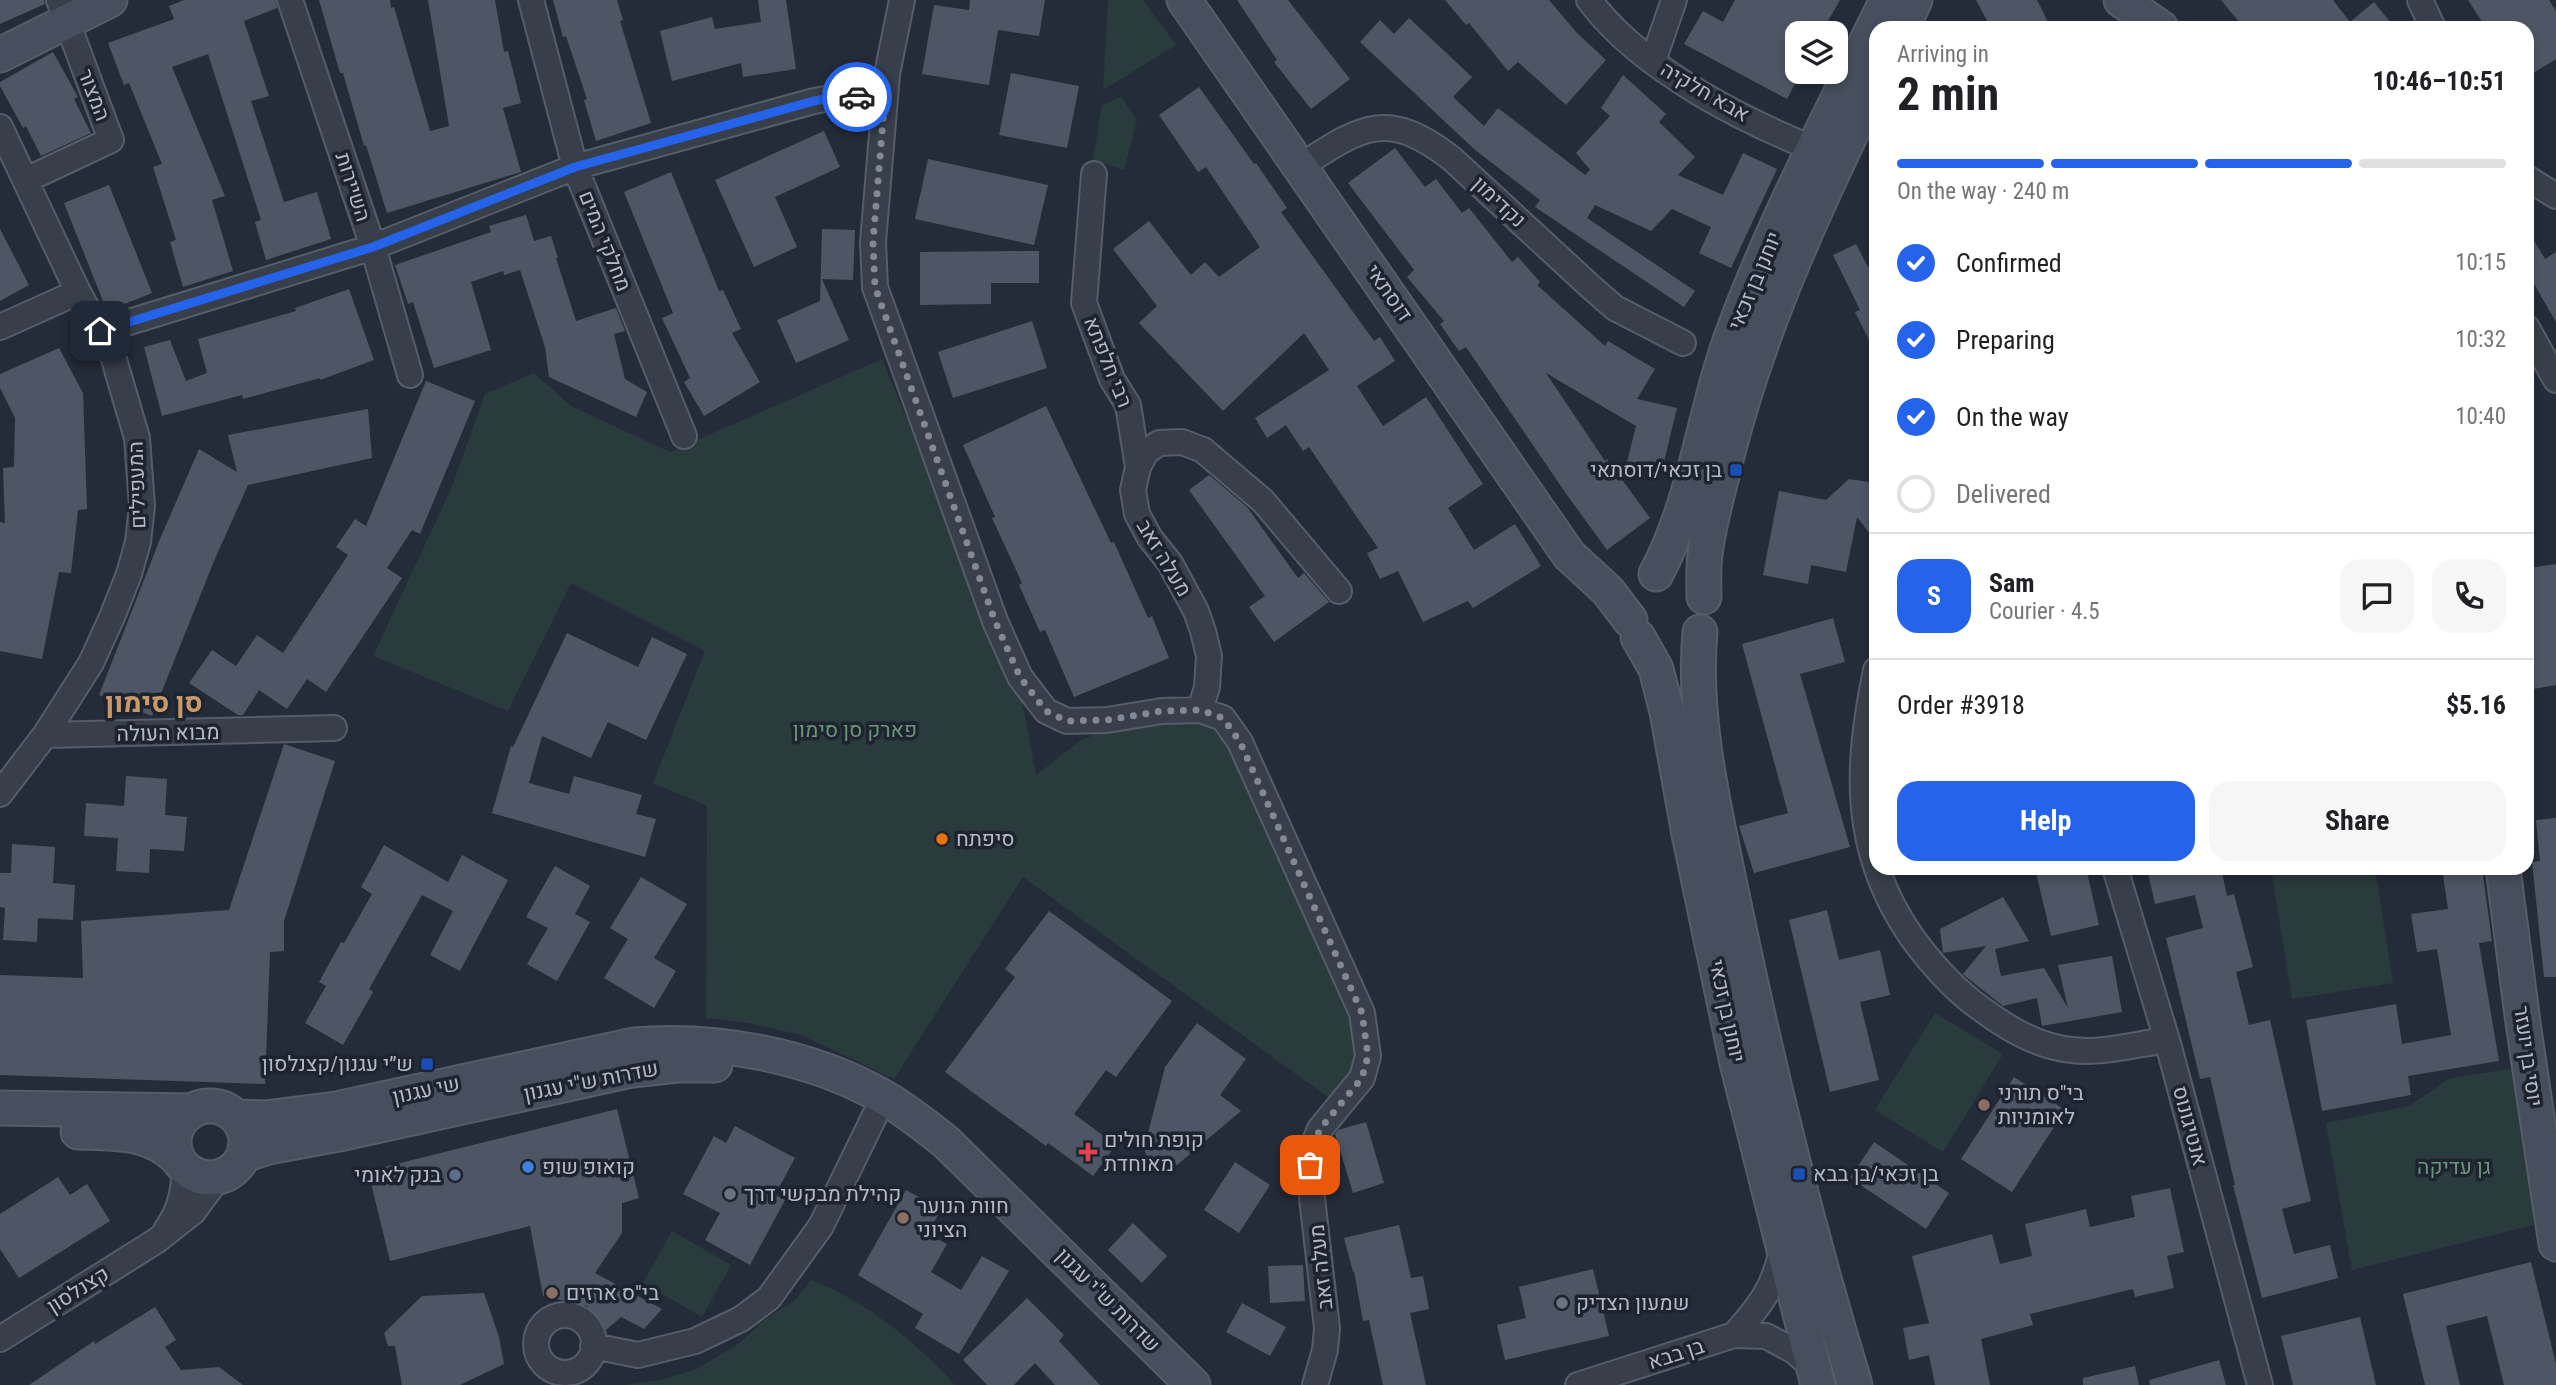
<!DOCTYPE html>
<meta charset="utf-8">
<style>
:root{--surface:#fff;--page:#f6f6f6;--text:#202124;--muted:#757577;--line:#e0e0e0;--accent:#2563eb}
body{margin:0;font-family:"Roboto Condensed",Heebo,sans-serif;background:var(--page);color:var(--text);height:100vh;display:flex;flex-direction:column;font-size:26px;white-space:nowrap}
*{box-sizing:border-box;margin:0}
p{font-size:23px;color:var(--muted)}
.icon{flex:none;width:38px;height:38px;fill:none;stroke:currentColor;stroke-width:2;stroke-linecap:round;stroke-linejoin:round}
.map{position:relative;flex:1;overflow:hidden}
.drawer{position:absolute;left:1869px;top:21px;width:665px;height:854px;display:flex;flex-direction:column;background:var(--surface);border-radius:21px;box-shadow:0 4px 10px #0003}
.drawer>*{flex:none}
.controls{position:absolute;left:1785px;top:21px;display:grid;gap:14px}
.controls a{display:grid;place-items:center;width:63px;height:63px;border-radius:14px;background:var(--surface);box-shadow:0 4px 10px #0003;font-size:35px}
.pin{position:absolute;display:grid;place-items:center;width:60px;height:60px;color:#fff;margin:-30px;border-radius:14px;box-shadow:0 4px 10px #0006}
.courier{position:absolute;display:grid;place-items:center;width:70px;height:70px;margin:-35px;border:5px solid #2563eb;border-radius:50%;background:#fff;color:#222;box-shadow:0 2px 9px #0007}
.overview em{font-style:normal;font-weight:700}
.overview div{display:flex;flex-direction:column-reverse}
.overview{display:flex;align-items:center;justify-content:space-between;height:119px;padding:0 28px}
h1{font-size:46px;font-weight:700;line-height:52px}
.bar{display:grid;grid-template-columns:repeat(4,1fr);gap:10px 7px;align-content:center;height:84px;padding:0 28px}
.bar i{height:9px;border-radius:5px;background:var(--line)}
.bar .on{background:var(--accent)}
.bar p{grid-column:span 4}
.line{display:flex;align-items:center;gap:18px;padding:0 28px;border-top:2px solid var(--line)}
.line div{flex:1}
.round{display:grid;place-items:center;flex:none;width:74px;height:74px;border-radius:21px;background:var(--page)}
ol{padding:0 28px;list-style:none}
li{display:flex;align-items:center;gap:21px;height:77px}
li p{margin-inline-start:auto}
li .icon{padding:7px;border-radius:50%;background:var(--accent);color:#fff;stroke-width:4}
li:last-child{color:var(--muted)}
li i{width:38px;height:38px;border:4px solid var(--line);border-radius:50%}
.action{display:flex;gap:14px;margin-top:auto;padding:14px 28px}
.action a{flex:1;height:80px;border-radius:21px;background:var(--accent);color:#fff;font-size:28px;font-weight:700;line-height:80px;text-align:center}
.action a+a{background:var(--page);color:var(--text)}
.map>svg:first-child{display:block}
</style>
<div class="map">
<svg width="2556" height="1385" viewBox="0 0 2556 1385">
<rect width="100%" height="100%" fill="#252c39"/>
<path fill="#2a3b3d" d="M1108,0H1143L1176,45L1103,90Z
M1121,97L1137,120L1124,170L1093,160L1102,105Z
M882,359L1021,695L1036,775L1080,741L1114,726L1197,714L1228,735L1358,1020L1362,1045L1352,1074L1335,1102L1023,877L894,1079L801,1035L749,1023L706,1018L707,806L653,783L705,651L571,583L508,711L373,656L451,489L485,394L534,373L571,406L670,452Z
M2271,868H2375L2393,983L2292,999Z
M1935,1013L2003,1054L1943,1152L1875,1110Z
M2516,1068L2538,1224L2352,1270L2326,1123L2409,1106L2450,1078Z
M672,1231L731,1265L702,1317L643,1283Z
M811,1280C867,1302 915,1341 955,1385H624L661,1380L697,1369L738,1344L763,1321L795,1300Z"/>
<path fill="#4e5665" d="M0,0H44L45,4L0,24Z
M184,0H276L277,8L244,21L269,96L251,101L284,202L317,192L331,239L266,260L255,222L261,220L208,54L172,67L225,196L212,200L233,271L183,287L170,242L176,240L153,167L162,164L129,83L124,85L108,43L174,19L169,6Z
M319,0H390L391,8L394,7L430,131L449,126L428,0H495L504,52L508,51L521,103L503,108L521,172L387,213L366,145L364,146L343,73H340Z
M553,0H617L623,20L620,21L651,123L596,141L584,100L587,99L566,36L563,37Z
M758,0H786L796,69L743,77L741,63L672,81L660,31L712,17L715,29L761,22Z
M970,0H1045L1039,36L998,30L989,85L922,74L934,5L969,10Z
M1237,0H1288L1350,79L1311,109L1274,62L1277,60Z
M1445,0H1549L1576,32L1606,60L1566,105L1518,62L1508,71L1469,23L1466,25Z
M1735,0H1840L1821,33H1797V80L1787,99L1684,44L1703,11L1723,22Z
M1976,0H2037L2051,28H1991Z
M2221,0H2333L2350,22L2374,2L2395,28H2283L2278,21L2268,28H2244Z
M2468,0H2549L2556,11V59L2527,77V28H2486Z
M1409,18L1472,77L1453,97L1484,126L1498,108L1585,175L1590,170L1576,153L1610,116L1601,108L1623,75L1666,114L1659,122L1695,157L1678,175L1723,195L1743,153L1777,169L1731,268L1699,253L1711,227L1672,209L1651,231L1595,205L1587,218L1695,291L1684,307L1535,207L1540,200L1474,149L1360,42L1380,20L1394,34Z
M53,52L78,97L74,99L91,133L41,156L26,126L23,128L0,86V82Z
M1011,73L1079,86L1067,148L999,135Z
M1199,87L1254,164L1256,163L1287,208L1281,212L1374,341L1380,337L1395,361L1357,386L1383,426L1426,397L1483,484L1448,508L1474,550L1515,524L1541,566L1473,608L1468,601L1423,622L1398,571L1380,579L1367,553L1378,548L1309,447L1303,451L1286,425L1267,438L1255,418L1329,370L1304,333L1223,411L1139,323L1157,306L1113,249L1149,221L1191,275L1205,262L1219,277L1260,247L1206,167L1198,172L1159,115Z
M824,131L840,167L775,197L797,247L754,267L715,180Z
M1395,148L1425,187L1436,179L1462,213L1469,208L1512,262L1518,257L1540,282L1537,285L1605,346L1608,341L1655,369L1637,399L1677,408L1661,474L1626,466L1636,426L1546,373L1605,461L1607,459L1650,518L1607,550L1567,495L1466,347L1459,351L1440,324L1444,321L1407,277L1414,270L1348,183Z
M928,159L1048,185L1034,245L915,219Z
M671,172L719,291L723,290L741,329L732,333L760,382L704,416L684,382L690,378L662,318L673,313L624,192Z
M109,185L152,293L107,311L64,203Z
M526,215L534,241L551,236L558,258H556L576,321L616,308L625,331L614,334L625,379L647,392L636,417L549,377L545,347L520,270L504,275L503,271L471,282L491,350L434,368L413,302L408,304L395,265L491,232L489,226Z
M0,229L29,285L0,301Z
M822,229L855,230L853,280L822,279L849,340L796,363L777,320L820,301Z
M2527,229L2545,259L2556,252V322L2527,272Z
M1856,244L1868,267L1876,263V354L1855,312L1860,310L1833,255Z
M1031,251H1039V283H991V304L920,305V252Z
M349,289L374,360L320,380V378L243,399L242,395L162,416L144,347L170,340L186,381L207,373L198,339L296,311L295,308Z
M1032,321L1047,368L953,398L938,352Z
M59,348L83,393L87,509L78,510L71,573L59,572L42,659L0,651V522L5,523L3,468L14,467L15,418L0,388V374Z
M426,381L475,401L420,534L412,530L387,568L402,578L326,692L307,679L287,709L259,690L243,715H238L189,683L212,650L236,666L257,635L283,653L348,555L336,547L355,519L366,526Z
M1046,406L1111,543L1114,542L1148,618L1152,616L1169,658L1074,697L1045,630L1040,632L1019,585L1022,583L992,518L995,517L963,445Z
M368,409L372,458L248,485L214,561L152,716L99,695L160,539L199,449L237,472L228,435Z
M1209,475L1247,507L1298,578L1304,573L1329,602L1274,642L1249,607L1265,596L1189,490Z
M1849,479L1876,483V542L1857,517L1846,572L1811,565L1808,584L1763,575L1779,491L1826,500Z
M2556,564V685L2527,690V568Z
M1833,618L1845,662L1800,674L1850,847L1754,873L1739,826L1788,813L1742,644Z
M567,633L638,667L652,637L687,654L646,740L608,722L591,758L542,736L529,783L569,794L574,776L642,795L636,814L656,819L645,857L492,813L511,746L513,747Z
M284,744L335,761L284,921V951L270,952L265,1084L0,1075V975L83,978L81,921L229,910Z
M126,776L167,779L165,815L187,817L184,851L150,849L149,873L116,871L118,838L84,836L86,803L124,806Z
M2556,818V977H2544L2532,862L2540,861L2536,820Z
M12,844L55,847L53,883L75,885L73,920L38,918L37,942L3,940L5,908L0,907V873H11Z
M384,845L448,882L462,855L508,880L460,971L430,955L453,911L422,895L369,989L373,992L343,1045L305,1023L326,986L319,982L341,942L344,943L372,894L361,887Z
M555,866L590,886L575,914L590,922L557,981L527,964L548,928L526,917Z
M2035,868H2086L2099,925L2051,936Z
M2147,868H2221L2227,896L2234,894L2253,967L2236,972L2249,1025L2270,1020L2311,1201L2282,1209L2294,1254L2330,1245L2338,1278L2262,1298L2233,1185H2235L2210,1077L2200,1079L2166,938L2203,928L2195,895L2155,904Z
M2442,868H2482L2492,941L2479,943L2499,1061L2408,1076L2411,1095L2322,1111L2306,1020L2396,1004L2402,1044L2451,1035L2437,949L2417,952L2411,914L2448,909Z
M641,877L687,904L654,958L676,971L654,1008L604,978L628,939L610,928Z
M2003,897L2029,941L1995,949L2001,976L2044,968L2068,1008L2058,965L2112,956L2122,1012L2042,1026L2037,998L2003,1006L1965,976L1963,974L1986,946L1943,953L1940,929Z
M1827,910L1839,960L1880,950L1890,995L1860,1002L1879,1080L1830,1092L1789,920Z
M1049,911L1172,1001L1116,1077L1106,1070L1074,1114L1116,1145L1093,1176L1048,1143L1046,1146L945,1072L1015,977L1005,969Z
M1197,1023L1246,1059L1220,1095L1241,1111L1177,1165L1153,1171L1144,1149L1165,1067Z
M2014,1077L2065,1110L2012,1192L1961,1159Z
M617,1109L639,1198L622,1203V1233L595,1273L662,1309L644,1329L621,1317L606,1330L587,1306L543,1296L530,1226L390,1261L368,1171Z
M1366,1122L1384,1183L1353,1193L1335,1134L1338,1130Z
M735,1126L795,1158L775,1195L785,1200L750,1265L705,1240L720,1213L683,1194L714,1136L726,1143Z
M1874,1142L1949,1193L1926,1229L1850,1178Z
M1235,1162L1270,1185L1239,1233L1204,1210Z
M58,1177L70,1195L87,1184L110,1221L19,1278L0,1249V1214Z
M2170,1188L2184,1252L2167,1256L2174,1288L2135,1297L2133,1289L2030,1314L2033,1325L1981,1339L1990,1385H1935L1929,1355L1909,1360L1903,1328L1929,1323L1912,1256L1992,1234L2000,1264L2032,1256L2025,1224L2086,1209L2090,1227L2135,1217L2131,1196Z
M906,1190L941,1209L928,1234L947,1244L931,1272L961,1290L982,1256L1009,1271L959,1354L915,1328L923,1314L858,1275Z
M1133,1223L1167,1256L1142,1283L1108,1250Z
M1399,1225L1411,1278L1423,1276L1429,1309L1410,1313L1426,1385H1383L1369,1320L1363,1321L1354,1271L1353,1272L1344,1238Z
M2531,1262L2556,1364V1385H2504L2487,1316L2446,1326L2460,1385H2425L2403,1294Z
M1303,1265L1305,1301L1270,1303L1268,1266Z
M1593,1269L1609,1336L1505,1360L1497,1325L1526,1318L1519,1287Z
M484,1293L499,1337L504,1364L460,1385H402L395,1346H388L384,1333L422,1296Z
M1027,1298L1064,1335L1059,1341L1100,1385H1055L1035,1363L1014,1385H987L963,1360Z
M1242,1303L1286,1327L1270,1356L1226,1332Z
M155,1307L176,1340L165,1347L181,1370L219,1367L243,1385H29L94,1341L95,1344Z
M2360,1317L2376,1385H2293L2281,1336Z
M2219,1360L2226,1385H2150L2149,1380Z
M2135,1366L2139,1385H2083V1378Z"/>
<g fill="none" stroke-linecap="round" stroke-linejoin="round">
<g stroke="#565c68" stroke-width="28">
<path id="street" d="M290,0L373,247L410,375
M531,0L575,167L684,436
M902,0L887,74L873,242L875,287L995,621L1020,677L1046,711L1067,721L1107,720L1162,711L1200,710L1223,718L1240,742L1362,1013L1368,1056L1362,1078L1320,1129L1312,1148L1310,1165L1312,1198L1327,1328L1325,1350L1315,1385
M1589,0C1642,71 1747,123 1829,155
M2420,0L2433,28
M1653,61L1674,0
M0,127L78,292L113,356L137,438L142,506L138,542L129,574L112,617L91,663L45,735L0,794
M1301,166C1362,126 1387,109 1451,158L1592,288L1615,308L1683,343
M1094,174L1084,303L1112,379L1128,405L1138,467
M2527,178L2556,196
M26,180L111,140L59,0
M0,327L78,292
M2527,328L2556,380
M100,331L373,247L575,167L814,101L837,97L885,96
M1876,670C1856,768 1852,850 1911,936C1929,961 1948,983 1972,1002C2002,1025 2034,1046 2072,1050C2102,1054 2136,1044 2167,1040
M1200,710L1207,687L1209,656L1203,631L1196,611L1170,563L1150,538L1137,514L1133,490L1138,467L1146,452L1159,443L1182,442L1203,450L1263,501L1339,591
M45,735L334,728
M2115,868L2167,1040L2260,1385
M166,1230C179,1212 185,1190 184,1168
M536 1344a29 29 0 1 1 58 0a29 29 0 1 1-58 0Z
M1734,1335C1759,1307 1775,1287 1782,1249
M0,1339L156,1241L193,1212L218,1178
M593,1346L638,1355L695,1341L741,1319L769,1298L821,1226L875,1115
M1578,1385L1734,1335L1766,1336L1794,1351L1813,1367"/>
</g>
<g stroke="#565c68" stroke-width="37">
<path id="secondary" d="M1184,0L1569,555L1608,591L1630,620
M2121,0L2161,28
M1902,28L1915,0
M0,55L110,0
M1656,574C1697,497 1704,408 1735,327C1777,215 1834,108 1887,0
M1704,597C1704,583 1703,568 1705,555C1709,521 1719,489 1727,456C1760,325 1817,203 1876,82
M1700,632C1692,720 1715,810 1732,895C1766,1060 1806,1224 1855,1385
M1638,637L1656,669L1667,712L1689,834L1737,1063L1818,1385
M2503,868L2523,1023L2556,1244
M174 1142a36 36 0 1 1 72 0a36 36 0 1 1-72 0Z
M0,1108L192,1111
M236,1117L265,1118L336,1109L634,1045C717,1038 813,1056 885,1098C907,1111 926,1126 946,1142L1193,1385
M78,1132C116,1133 149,1131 177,1158
M244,1155L268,1147L344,1133L632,1070L677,1065H715"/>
</g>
<use href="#street" stroke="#383f4a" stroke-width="24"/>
<use href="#secondary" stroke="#474e5d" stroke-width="33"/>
</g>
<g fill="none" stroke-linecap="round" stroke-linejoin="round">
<path stroke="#828895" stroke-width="7" stroke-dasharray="0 12.6" d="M857,97L885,96L873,242L875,287L995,621L1020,677L1046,711L1067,721L1107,720L1162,711L1200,710L1223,718L1240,742L1362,1013L1368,1056L1362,1078L1320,1129L1312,1148L1310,1165"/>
<path stroke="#2563eb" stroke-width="9" d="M100,331L373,247L575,167L814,101L836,97H857"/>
</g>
<g fill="#1a4fb4" stroke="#1d242f" stroke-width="2.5">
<rect x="1729" y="463" width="14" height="14" rx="3.5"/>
<rect x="420" y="1057" width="14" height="14" rx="3.5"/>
<rect x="1792" y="1167" width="14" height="14" rx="3.5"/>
</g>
<circle fill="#e8710a" stroke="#1d242f" stroke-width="2.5" cx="942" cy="839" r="7"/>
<g fill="#8d6e63" stroke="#1d242f" stroke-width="2.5">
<circle cx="1984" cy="1105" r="7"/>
<circle cx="903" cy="1218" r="7"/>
<circle cx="552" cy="1293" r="7"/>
</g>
<path fill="#e0444e" stroke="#1d242f" stroke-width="2.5" d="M1084.5 1141.5h7v7h7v7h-7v7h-7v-7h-7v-7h7z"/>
<circle fill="#3f7fe0" stroke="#1d242f" stroke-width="2.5" cx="528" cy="1167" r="7"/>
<circle fill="#5c6f8a" stroke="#1d242f" stroke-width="2.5" cx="455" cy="1175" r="7"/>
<g fill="#6b7280" stroke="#1d242f" stroke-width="2.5">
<circle cx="730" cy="1194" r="7"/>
<circle cx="1562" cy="1303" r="7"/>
</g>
<g text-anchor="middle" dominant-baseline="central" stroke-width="7" stroke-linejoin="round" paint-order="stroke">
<g font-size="21" fill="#b4b9c6" stroke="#1d242f">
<text transform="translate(1705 92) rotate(30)">אבא חלקיה</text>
<text transform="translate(94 95) rotate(69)">המצור</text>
<text transform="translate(353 187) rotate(72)">השיירות</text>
<text transform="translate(1499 202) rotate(43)">נקדימון</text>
<text transform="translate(605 241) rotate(68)">מחלקי המים</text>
<text transform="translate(1755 281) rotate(-67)">יוחנן בן זכאי</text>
<text transform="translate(1389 293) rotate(55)">דוסתאי</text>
<text transform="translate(1108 362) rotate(68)">רבי חלפתא</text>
<text transform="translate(137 485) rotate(-92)">המעפילים</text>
<text transform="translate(1164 558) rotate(59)">מעלה זאב</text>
<text transform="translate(168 733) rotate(-1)">מבוא העולה</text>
<text transform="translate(1727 1011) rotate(78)">יוחנן בן זכאי</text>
<text transform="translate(2528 1056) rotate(82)">יוסי בן יועזר</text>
<text transform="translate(591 1081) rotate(-11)">שדרות ש"י עגנון</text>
<text transform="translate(426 1090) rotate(-12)">שי עגנון</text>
<text transform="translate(2190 1126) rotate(75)">אנטיגונוס</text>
<text transform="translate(1321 1267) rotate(-96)">מעלה זאב</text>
<text transform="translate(78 1290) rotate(-32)">קצנלסון</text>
<text transform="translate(1108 1300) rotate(45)">שדרות ש"י עגנון</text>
<text transform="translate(1676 1354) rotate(-18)">בן בבא</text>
</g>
<g font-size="21" fill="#b4b9c6" stroke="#1d242f" text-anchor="start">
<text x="1722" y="470" text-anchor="end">בן זכאי/דוסתאי</text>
<text x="956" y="839">סיפתח</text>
<text x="413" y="1064" text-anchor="end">ש״י עגנון/קצנלסון</text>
<text x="1998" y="1093">בי"ס תורני<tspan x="1998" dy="24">לאומניות</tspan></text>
<text x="1104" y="1140">קופת חולים<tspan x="1104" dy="24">מאוחדת</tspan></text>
<text x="542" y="1167">קואופ שופ</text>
<text x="1813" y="1174">בן זכאי/בן בבא</text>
<text x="441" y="1175" text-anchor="end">בנק לאומי</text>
<text x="744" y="1194">קהילת מבקשי דרך</text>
<text x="917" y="1206">חוות הנוער<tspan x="917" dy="24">הציוני</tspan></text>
<text x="566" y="1293">בי"ס ארזים</text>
<text x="1576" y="1303">שמעון הצדיק</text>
</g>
<g font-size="21" fill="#6d9478" stroke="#1d242f">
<text x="855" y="730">פארק סן סימון</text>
<text x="2454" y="1167">גן עדיקה</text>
</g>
<g font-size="28" font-weight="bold" fill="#ca996a" stroke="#1d242f">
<text x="154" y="702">סן סימון</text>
</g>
</g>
</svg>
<div class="controls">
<a><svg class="icon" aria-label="layers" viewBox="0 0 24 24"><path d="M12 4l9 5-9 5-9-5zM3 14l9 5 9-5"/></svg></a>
</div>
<div class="pin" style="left:1310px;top:1165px;background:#ea580c"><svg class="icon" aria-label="bag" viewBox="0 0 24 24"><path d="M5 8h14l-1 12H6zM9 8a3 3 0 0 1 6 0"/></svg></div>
<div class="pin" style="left:100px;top:331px;background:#1f2937"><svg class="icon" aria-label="home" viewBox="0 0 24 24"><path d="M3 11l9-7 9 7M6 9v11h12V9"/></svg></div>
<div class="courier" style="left:857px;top:97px"><svg class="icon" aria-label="car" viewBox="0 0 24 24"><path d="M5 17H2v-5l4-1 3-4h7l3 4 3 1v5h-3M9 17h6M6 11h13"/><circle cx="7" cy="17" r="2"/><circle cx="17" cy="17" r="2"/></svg></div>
<section class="drawer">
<div class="overview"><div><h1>2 min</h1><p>Arriving in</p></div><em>10:46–10:51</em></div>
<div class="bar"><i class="on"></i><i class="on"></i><i class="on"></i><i></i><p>On the way · 240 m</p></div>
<ol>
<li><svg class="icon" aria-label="check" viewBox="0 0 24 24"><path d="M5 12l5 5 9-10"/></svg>Confirmed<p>10:15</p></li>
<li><svg class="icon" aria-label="check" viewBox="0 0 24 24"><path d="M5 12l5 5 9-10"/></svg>Preparing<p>10:32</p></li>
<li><svg class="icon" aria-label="check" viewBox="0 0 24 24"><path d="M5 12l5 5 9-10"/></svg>On the way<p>10:40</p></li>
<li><i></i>Delivered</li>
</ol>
<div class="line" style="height:126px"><b class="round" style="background:var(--accent);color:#fff">S</b><div><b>Sam</b><p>Courier · 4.5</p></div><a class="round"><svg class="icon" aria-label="chat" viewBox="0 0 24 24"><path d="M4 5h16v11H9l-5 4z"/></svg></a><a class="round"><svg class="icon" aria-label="phone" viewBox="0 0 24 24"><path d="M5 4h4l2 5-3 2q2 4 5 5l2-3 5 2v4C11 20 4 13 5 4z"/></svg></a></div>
<div class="line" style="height:91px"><div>Order #3918</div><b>$5.16</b></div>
<div class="action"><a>Help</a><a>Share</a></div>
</section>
</div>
